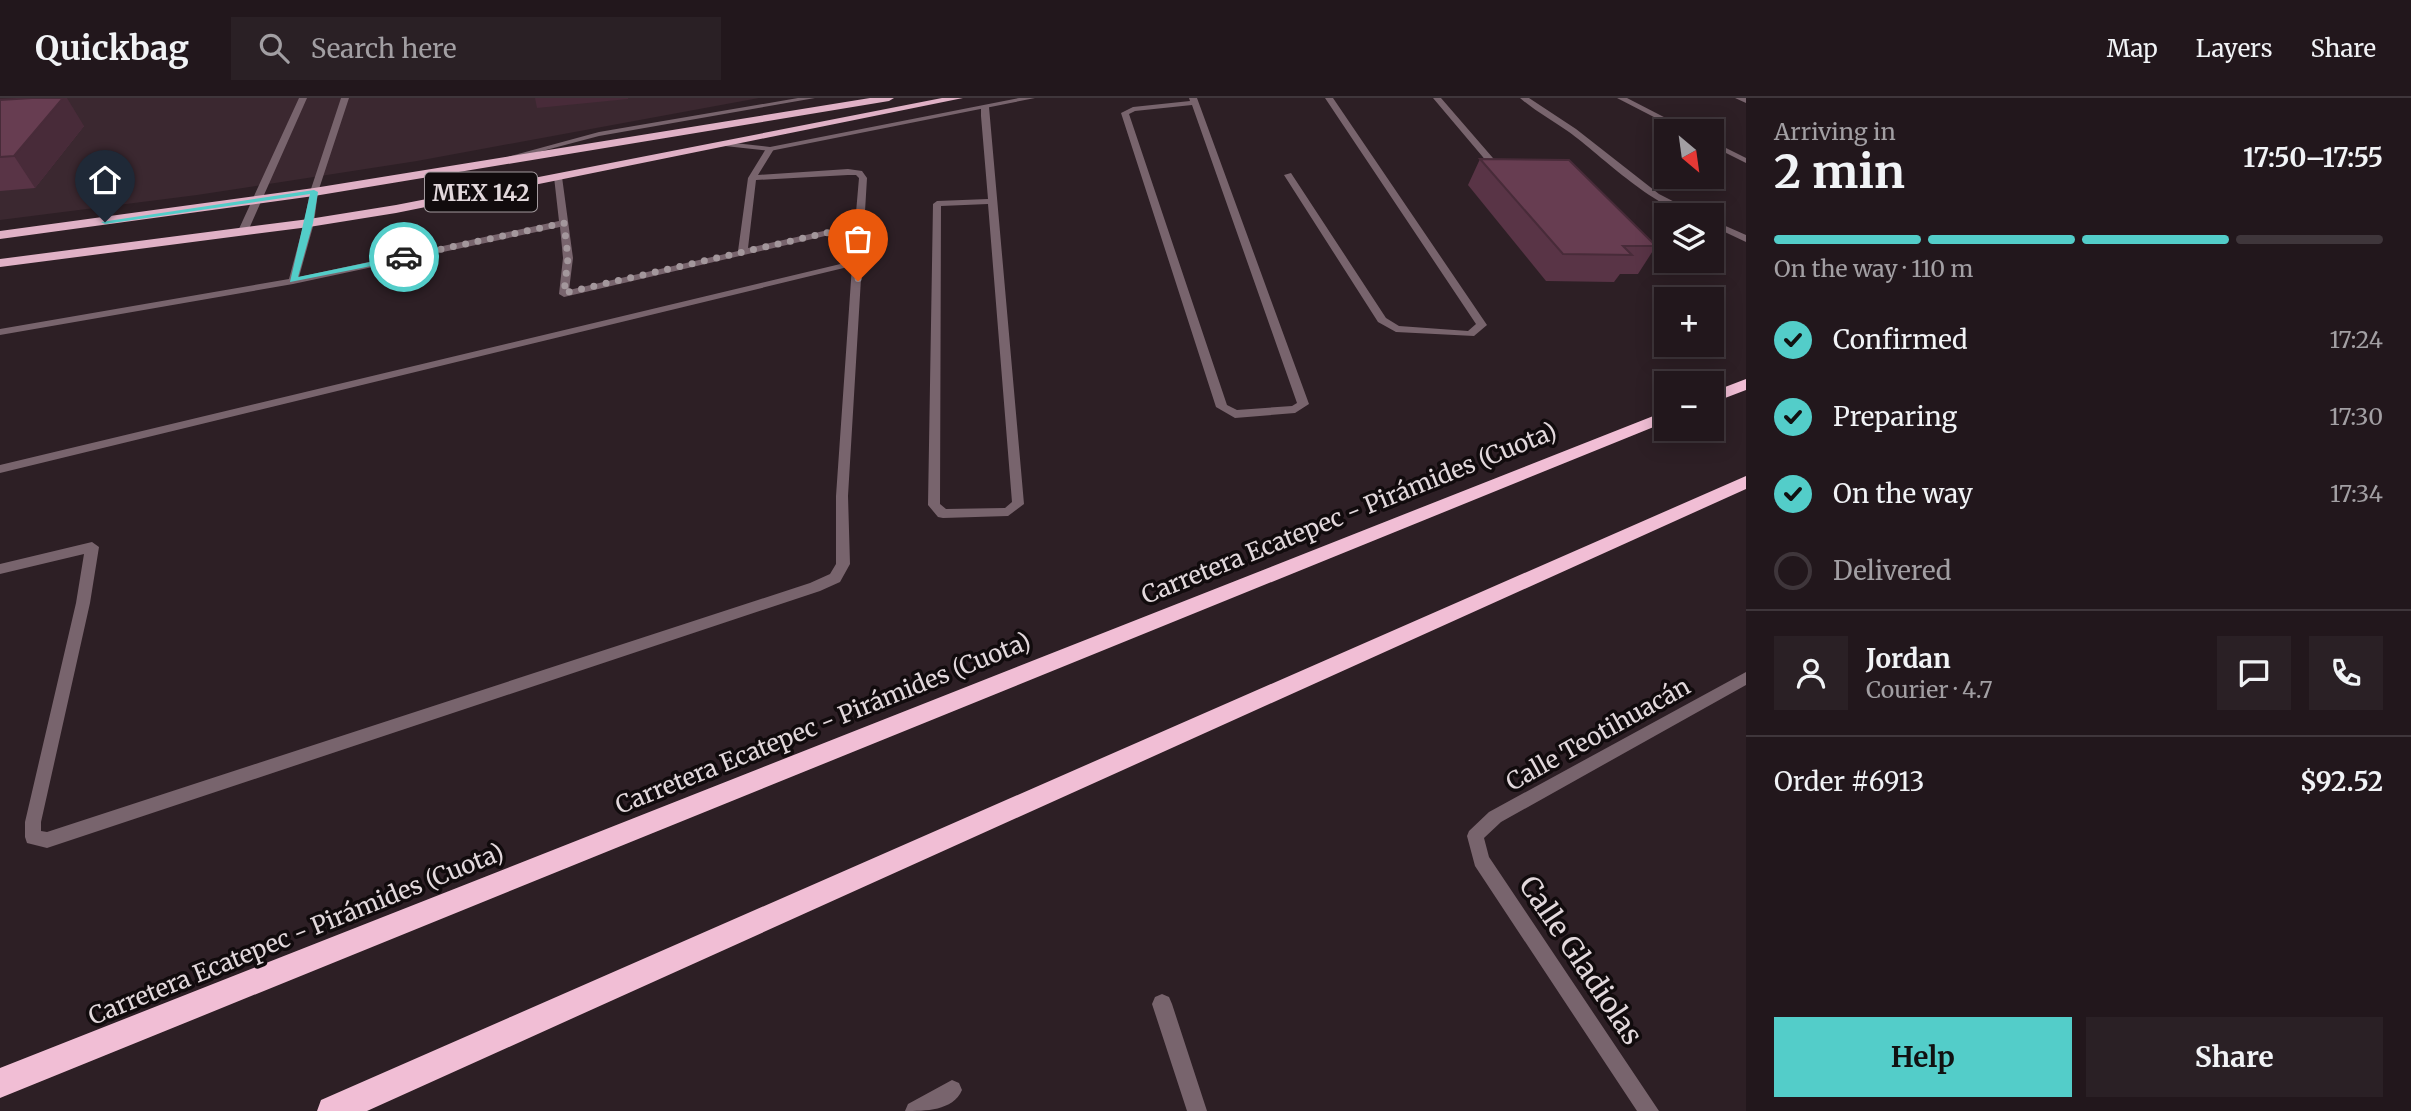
<!DOCTYPE html>
<meta charset="utf-8">
<style>
:root{--surface:#22171c;--page:#2a2025;--text:#f1f3f6;--muted:#a29fa3;--line:#3f363b;--accent:#53cdc9}
body{margin:0;font-family:Merriweather,serif;background:var(--page);color:var(--text);height:100vh;display:flex;flex-direction:column;font-size:26px;white-space:nowrap}
*{box-sizing:border-box;margin:0}
p{font-size:23px;color:var(--muted)}
.icon{flex:none;width:38px;height:38px;fill:none;stroke:currentColor;stroke-width:2;stroke-linecap:round;stroke-linejoin:round}
.map{position:relative;flex:1;overflow:hidden}
.sheet{display:flex;flex-direction:column;background:var(--surface);width:665px}
.sheet>*{flex:none}
.needle{width:46px;rotate:151deg}
.buttons{position:absolute;left:1654px;top:21px;display:grid;gap:14px}
.buttons a{display:grid;place-items:center;width:70px;height:70px;border-radius:0px;background:var(--surface);box-shadow:0 4px 18px #0003,0 0 0 2px var(--line);font-size:35px}
.pin{position:absolute;display:grid;place-items:center;width:60px;height:60px;color:#fff;margin:-72px -30px;border-radius:50% 50% 50% 0;rotate:-45deg;box-shadow:0 0 7px #0007}
.pin .icon{rotate:45deg}
.courier{position:absolute;display:grid;place-items:center;width:70px;height:70px;margin:-35px;border:5px solid #53cdc9;border-radius:50%;background:#fff;color:#222;box-shadow:0 2px 9px #0007}
.head em{font-style:normal;font-weight:700}
.head div{display:flex;flex-direction:column-reverse}
.head{display:flex;align-items:center;justify-content:space-between;height:119px;padding:0 28px}
h1{font-size:46px;font-weight:700;line-height:52px}
.bar{display:grid;grid-template-columns:repeat(4,1fr);gap:10px 7px;align-content:center;height:84px;padding:0 28px}
.bar i{height:9px;border-radius:5px;background:var(--line)}
.bar .active{background:var(--accent)}
.bar p{grid-column:span 4}
.line{display:flex;align-items:center;gap:18px;padding:0 28px;border-top:2px solid var(--line)}
.line div{flex:1}
.round{display:grid;place-items:center;flex:none;width:74px;height:74px;border-radius:0px;background:var(--page)}
ol{padding:0 28px;list-style:none}
li{display:flex;align-items:center;gap:21px;height:77px}
li p{margin-inline-start:auto}
li .icon{padding:7px;border-radius:50%;background:var(--accent);color:#111;stroke-width:4}
li:last-child{color:var(--muted)}
li i{width:38px;height:38px;border:4px solid var(--line);border-radius:50%}
.button{display:flex;gap:14px;margin-top:auto;padding:14px 28px}
.button a{flex:1;height:80px;border-radius:0px;background:var(--accent);color:#111;font-size:28px;font-weight:700;line-height:80px;text-align:center}
.button a+a{background:var(--page);color:var(--text)}
header{display:flex;align-items:center;gap:42px;box-sizing:border-box;height:98px;padding:0 35px;background:var(--surface);border-bottom:2px solid var(--line)}
header strong{font-size:33px}
nav{display:flex;gap:38px;margin-inline-start:auto;font-size:24px}
.search{width:490px;height:63px;background:var(--page);display:flex;align-items:center;gap:18px;box-sizing:border-box;padding:0 24px;border-radius:0px;color:var(--muted);font-size:26px}
main{display:flex;flex:1;min-height:0}
.map>svg:first-child{display:block}
</style>
<header>
<strong>Quickbag</strong>
<div class="search"><svg class="icon" aria-label="search" viewBox="0 0 24 24"><circle cx="10" cy="10" r="6"/><path d="M15 15l6 6"/></svg>Search here</div>
<nav><a>Map</a><a>Layers</a><a>Share</a></nav>
</header>
<main>
<div class="map">
<svg width="1746" height="1013" viewBox="0 0 1746 1013">
<rect width="100%" height="100%" fill="#2d1f25"/>
<path fill="#3b2830" d="M0,0H759L417,63L197,97L0,122Z"/>
<g fill="none" stroke-linecap="round" stroke-linejoin="round">
<path fill="#78646d" fill-rule="evenodd" d="M299,0H307L248,133L240,135L238,133Z
M341,0H349L318,94L314,125L299,179L559,123L554,79L558,76L562,79L573,160L569,192L738,153L748,80L767,49L774,51L758,77L848,71L862,73L867,80L848,398L850,466L840,484L820,493L47,750L27,745L25,739V724L76,505L84,456L0,476V466L92,444L99,449L90,505L41,724V733L47,734L810,485L830,476L836,466V398L852,168L0,375V367L853,163L855,131L564,199L559,196L563,160L560,129L293,186L0,237V231L289,181L304,125L310,94ZM848,77H856L859,80L855,126L748,150L756,82Z
M1189,0H1197L1309,306L1295,315L1235,320L1216,309L1121,15L1133,9L1190,3ZM1192,7L1297,305L1292,308L1237,312L1227,307L1129,16L1135,13Z
M1325,0H1333L1487,227L1474,238L1396,234L1378,224L1284,77L1291,75L1386,220L1399,228L1468,233L1476,226Z
M1433,0H1441L1499,67V71H1493Z
M1617,0H1627L1691,33H1681Z
M1735,0H1746V5Z
M985,7L989,9L1024,406L1008,418L943,420L938,419L928,407L933,106L937,103L988,101L981,18V9ZM988,106L1012,404L1005,410L946,411L940,406L941,108Z
M1712,43L1746,60V65L1712,48Z"/>
<path fill="#78646d" fill-rule="evenodd" d="M798,0H815L599,38L500,64L496,62L599,34Z
M1019,0H1035L770,53L725,48L721,46L725,44L770,49Z
M1746,574V587L1501,724L1484,740L1489,759L1659,1013H1637L1475,768L1467,738L1469,733L1489,714Z
M1162,896L1169,899L1172,906L1207,1013H1187L1152,906L1155,899Z
M952,982L959,985L962,992C953,1013 925,1013 905,1013L908,1006Z"/>
<path fill="#78646d" fill-rule="evenodd" d="M1520,0H1529L1576,31L1659,96L1700,117C1662,119 1601,57 1569,34C1553,23 1535,13 1520,0Z
M1712,122L1746,137V144L1712,128Z"/>
<path fill="#e0b1c6" fill-rule="evenodd" d="M870,0H894L889,3L314,98L0,141V133L314,90Z
M942,0H963L396,115L309,129L0,169V161L309,121L396,107Z"/>
<path fill="#f1bed5" fill-rule="evenodd" d="M1746,281V292L1712,305V294Z
M1666,313V324L0,1000V970Z
M1746,378V391L367,1013H317L321,1002Z"/>
</g>
<path fill="#593446" d="M0,2L84,28L35,90L0,93Z
M1480,61L1656,148L1638,176H1620L1614,184L1546,183L1468,87Z"/>
<path fill="#482b39" d="M63,0H67L84,28L35,90L14,58Z
M535,0H628V1L537,10Z"/>
<path fill="#673d51" stroke="#482b39" stroke-width="2" d="M32,0H63L14,58L0,59V2Z
M1480,61L1569,62L1656,148H1623L1632,157L1563,156Z"/>
<path fill="#53cdc9" d="M314,92L318,94L313,125L298,179L404,157L407,161L290,184L310,96L105,126L101,124Z"/>
<g fill="none" stroke-linecap="round" stroke-linejoin="round">
<path stroke="#a3979c" stroke-width="7" stroke-dasharray="0 12.6" d="M404,159L564,125L568,160L564,195L861,127L858,183"/>
</g>
<g text-anchor="middle" dominant-baseline="central" stroke-width="7" stroke-linejoin="round" paint-order="stroke">
<rect fill="#110b0d" stroke="#a39a9e" stroke-width="2" x="425" y="74.5" width="112" height="39" rx="5"/>
<g font-size="23" font-weight="bold" fill="#e2d8dc">
<text x="481" y="94">MEX 142</text>
</g>
<g font-size="24" fill="#e2d8dc" stroke="#110b0d">
<text transform="translate(1349 415) rotate(-22)">Carretera Ecatepec - Pirámides (Cuota)</text>
<text transform="translate(823 625) rotate(-22)">Carretera Ecatepec - Pirámides (Cuota)</text>
<text transform="translate(1598 636) rotate(-29)">Calle Teotihuacán</text>
<text transform="translate(296 836) rotate(-22)">Carretera Ecatepec - Pirámides (Cuota)</text>
</g>
<g font-size="28" fill="#e2d8dc" stroke="#110b0d">
<text transform="translate(1581 862) rotate(56)">Calle Gladiolas</text>
</g>
</g>
</svg>
<div class="buttons">
<a><svg class="needle" viewBox="-14 -14 28 28"><path d="M0-13l5 13h-10z" fill="#e53935"/><path d="M0 13l5-13h-10z" fill="#a29fa3"/></svg></a>
<a><svg class="icon" aria-label="layers" viewBox="0 0 24 24"><path d="M12 4l9 5-9 5-9-5zM3 14l9 5 9-5"/></svg></a>
<a>+</a>
<a>−</a>
</div>
<div class="pin" style="left:858px;top:183px;background:#ea580c"><svg class="icon" aria-label="bag" viewBox="0 0 24 24"><path d="M5 8h14l-1 12H6zM9 8a3 3 0 0 1 6 0"/></svg></div>
<div class="pin" style="left:105px;top:124px;background:#1f2937"><svg class="icon" aria-label="home" viewBox="0 0 24 24"><path d="M3 11l9-7 9 7M6 9v11h12V9"/></svg></div>
<div class="courier" style="left:404px;top:159px"><svg class="icon" aria-label="car" viewBox="0 0 24 24"><path d="M5 17H2v-5l4-1 3-4h7l3 4 3 1v5h-3M9 17h6M6 11h13"/><circle cx="7" cy="17" r="2"/><circle cx="17" cy="17" r="2"/></svg></div>
</div>
<section class="sheet">
<div class="head"><div><h1>2 min</h1><p>Arriving in</p></div><em>17:50–17:55</em></div>
<div class="bar"><i class="active"></i><i class="active"></i><i class="active"></i><i></i><p>On the way · 110 m</p></div>
<ol>
<li><svg class="icon" aria-label="check" viewBox="0 0 24 24"><path d="M5 12l5 5 9-10"/></svg>Confirmed<p>17:24</p></li>
<li><svg class="icon" aria-label="check" viewBox="0 0 24 24"><path d="M5 12l5 5 9-10"/></svg>Preparing<p>17:30</p></li>
<li><svg class="icon" aria-label="check" viewBox="0 0 24 24"><path d="M5 12l5 5 9-10"/></svg>On the way<p>17:34</p></li>
<li><i></i>Delivered</li>
</ol>
<div class="line" style="height:126px"><a class="round"><svg class="icon" aria-label="person" viewBox="0 0 24 24"><circle cx="12" cy="8" r="4"/><path d="M4 21q1-7 8-7t8 7"/></svg></a><div><b>Jordan</b><p>Courier · 4.7</p></div><a class="round"><svg class="icon" aria-label="chat" viewBox="0 0 24 24"><path d="M4 5h16v11H9l-5 4z"/></svg></a><a class="round"><svg class="icon" aria-label="phone" viewBox="0 0 24 24"><path d="M5 4h4l2 5-3 2q2 4 5 5l2-3 5 2v4C11 20 4 13 5 4z"/></svg></a></div>
<div class="line" style="height:91px"><div>Order #6913</div><b>$92.52</b></div>
<div class="button"><a>Help</a><a>Share</a></div>
</section>
</main>
